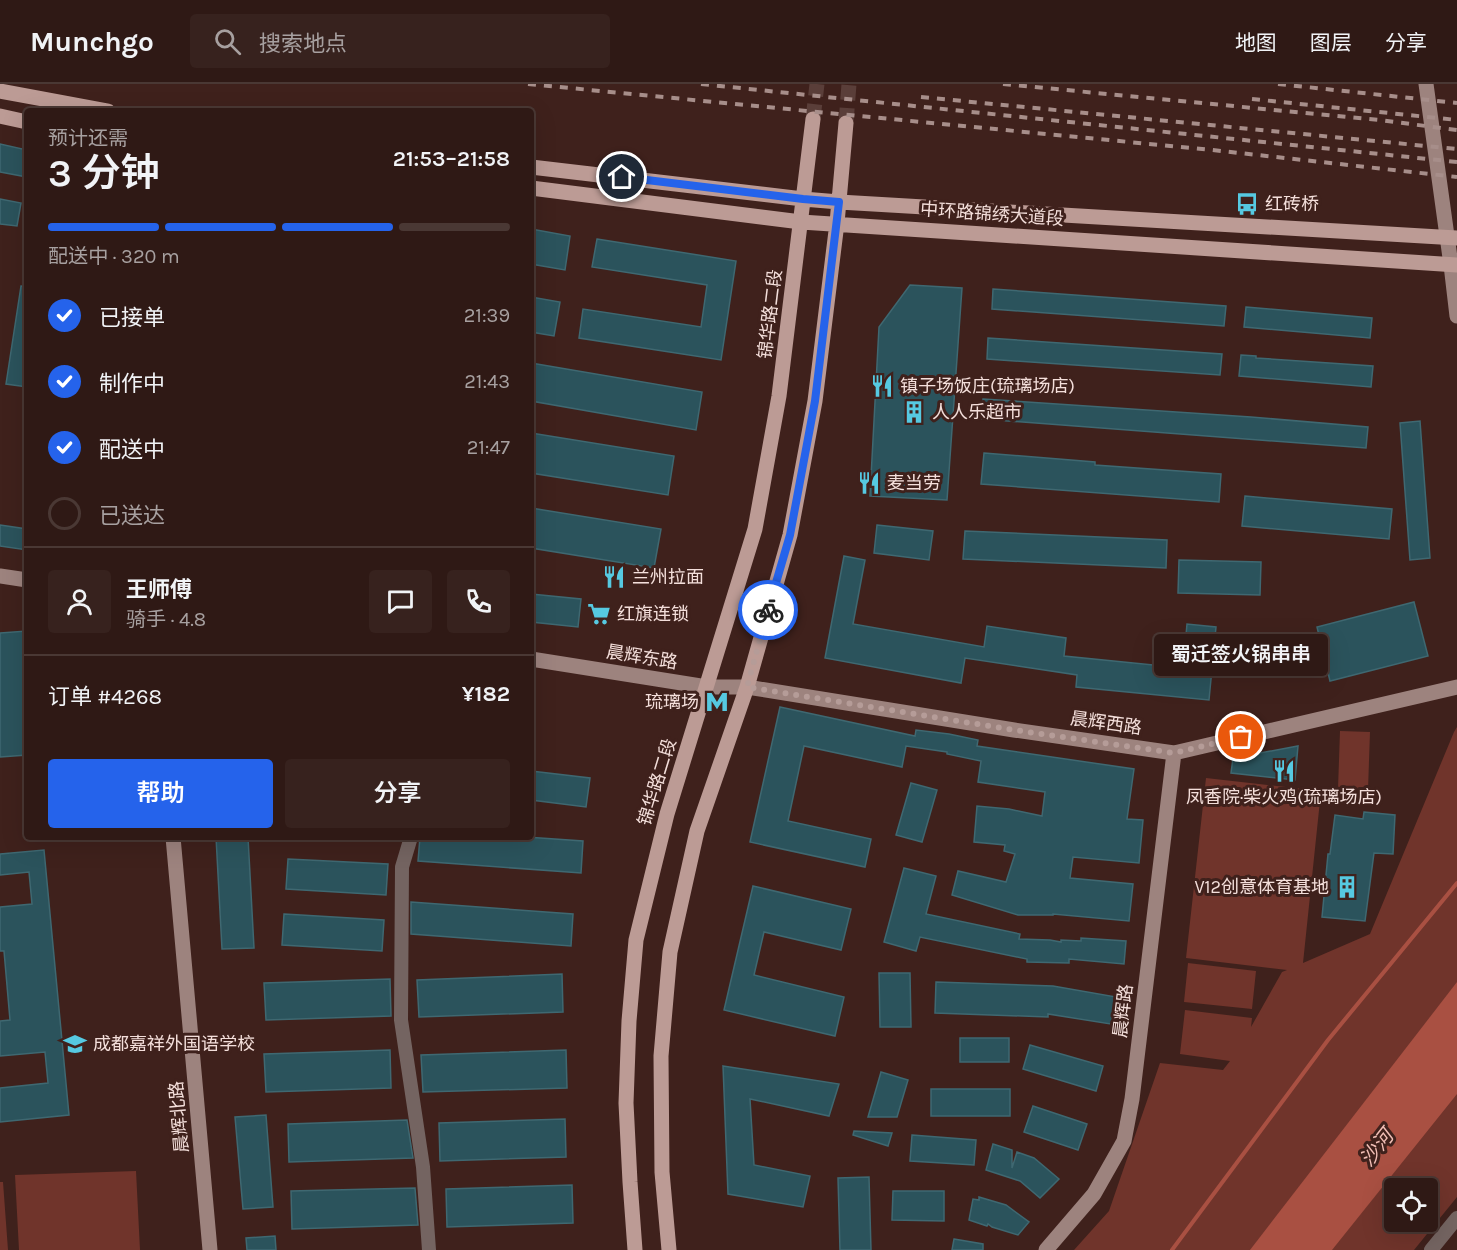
<!DOCTYPE html>
<html lang="zh">
<meta charset="utf-8">
<style>
:root{--surface:#2f1915;--page:#37221e;--text:#f1f3f6;--muted:#a7a0a0;--line:#4a3834;--accent:#2563eb}
body{margin:0;font-family:Karla,"Noto Sans SC",sans-serif;background:var(--page);color:var(--text);height:100vh;display:flex;flex-direction:column;font-size:22px;white-space:nowrap}
*{box-sizing:border-box;margin:0}
p{font-size:20px;color:var(--muted)}
.icon{flex:none;width:33px;height:33px;fill:none;stroke:currentColor;stroke-width:2;stroke-linecap:round;stroke-linejoin:round}
.map{position:relative;flex:1;overflow:hidden}
.panel{position:absolute;left:24px;top:24px;width:510px;height:732px;display:flex;flex-direction:column;background:var(--surface);border-radius:6px;box-shadow:0 6px 24px #0002,0 0 0 2px var(--line)}
.panel>*{flex:none}
.tools{position:absolute;left:1384px;top:1094px;display:grid;gap:12px}
.tools a{display:grid;place-items:center;width:54px;height:54px;border-radius:6px;background:var(--surface);box-shadow:0 6px 24px #0002,0 0 0 2px var(--line);font-size:30px}
.pin{position:absolute;display:grid;place-items:center;width:51px;height:51px;color:#fff;margin:-26px;border:3px solid #fff;border-radius:50%;box-shadow:0 2px 6px #0007}
.courier{position:absolute;display:grid;place-items:center;width:60px;height:60px;margin:-30px;border:4px solid #2563eb;border-radius:50%;background:#fff;color:#222;box-shadow:0 2px 8px #0007}
.bubble{position:absolute;height:42px;border-radius:6px;background:var(--surface);box-shadow:0 6px 24px #0002,0 0 0 2px var(--line);font-size:20px;font-weight:600;line-height:42px;text-align:center}
.head em{font-style:normal;font-weight:600}
.head div{display:flex;flex-direction:column-reverse}
.head{display:flex;align-items:center;justify-content:space-between;height:102px;padding:0 24px}
h1{font-size:39px;font-weight:600;line-height:45px}
.bar{display:grid;grid-template-columns:repeat(4,1fr);gap:9px 6px;align-content:center;height:72px;padding:0 24px}
.bar i{height:8px;border-radius:4px;background:var(--line)}
.bar .active{background:var(--accent)}
.bar p{grid-column:span 4}
.line{display:flex;align-items:center;gap:15px;padding:0 24px;border-top:2px solid var(--line)}
.line div{flex:1}
.round{display:grid;place-items:center;flex:none;width:63px;height:63px;border-radius:6px;background:var(--page)}
ol{padding:0 24px;list-style:none}
li{display:flex;align-items:center;gap:18px;height:66px}
li p{margin-inline-start:auto}
li .icon{padding:6px;border-radius:50%;background:var(--accent);color:#fff;stroke-width:4}
li:last-child{color:var(--muted)}
li i{width:33px;height:33px;border:3px solid var(--line);border-radius:50%}
.button{display:flex;gap:12px;margin-top:auto;padding:12px 24px}
.button a{flex:1;height:69px;border-radius:6px;background:var(--accent);color:#fff;font-size:24px;font-weight:600;line-height:69px;text-align:center}
.button a+a{background:var(--page);color:var(--text)}
header{display:flex;align-items:center;gap:36px;box-sizing:border-box;height:84px;padding:0 30px;background:var(--surface);border-bottom:2px solid var(--line)}
header strong{font-size:28px}
nav{display:flex;gap:33px;margin-inline-start:auto;font-size:21px}
.search{width:420px;height:54px;background:var(--page);display:flex;align-items:center;gap:15px;box-sizing:border-box;padding:0 21px;border-radius:6px;color:var(--muted);font-size:22px}
.map>svg:first-child{display:block}
</style>
<header>
<strong>Munchgo</strong>
<div class="search"><svg class="icon" aria-label="search" viewBox="0 0 24 24"><circle cx="10" cy="10" r="6"/><path d="M15 15l6 6"/></svg>搜索地点</div>
<nav><a>地图</a><a>图层</a><a>分享</a></nav>
</header>
<div class="map">
<svg width="1457" height="1166" viewBox="0 0 1457 1166">
<rect width="100%" height="100%" fill="#3f211c"/>
<path fill="#70342b" fill-rule="evenodd" d="M1457,643V1113L1414,1166H1074L1109,1127L1160,979L1223,986L1230,977L1180,970L1185,926L1252,934L1251,943L1282,888L1287,886L1186,874L1206,694L1321,707L1303,879L1370,850L1454,648ZM1395,1104H1428V1137H1395Z
M1340,647L1370,648L1368,706L1338,705Z
M1188,879L1256,887L1252,925L1184,918Z
M136,1087L140,1166H19L15,1091Z
M0,1098H3L8,1166H0Z"/>
<path fill="#a95042" d="M1457,898V1010L1332,1166H1250Z"/>
<g fill="none" stroke-linecap="round" stroke-linejoin="round">
<path stroke="#a95042" stroke-width="4" d="M1172,1166L1328,956L1457,799"/>
</g>
<path fill="#2b535c" stroke="#3f6871" stroke-width="1.5" d="M0,60L27,66V93L0,88Z
M0,115L21,119L17,142L0,140Z
M531,145L570,152L565,186L531,180Z
M597,155L736,177L721,276L579,254L583,225L701,243L707,201L592,183Z
M910,201L962,204L947,416L870,412L879,243Z
M21,202L27,203V303L6,300Z
M993,205L1226,222L1224,242L992,225Z
M531,213L560,218L554,252L531,248Z
M1246,223L1372,234L1370,254L1244,243Z
M988,254L1222,270L1220,291L987,275Z
M1241,271L1256,272V274L1373,282L1371,303L1239,292Z
M531,279L702,308L696,346L531,317Z
M983,315L1251,333L1368,343L1366,364L982,335Z
M1420,337L1430,474L1410,476L1400,339Z
M531,349L674,372L668,411L531,389Z
M984,369L1095,378V381L1221,390L1219,418L981,400Z
M1245,412L1392,425L1389,455L1242,442Z
M531,424L661,445L654,484L531,464Z
M0,441L27,445V466L0,462Z
M877,441L933,447L929,476L874,469Z
M965,447L1167,456L1166,484L963,475Z
M844,472L865,476L853,540L984,563L987,542L1066,554L1064,572L1183,584L1187,540L1216,543L1209,616L1076,603L1077,591L965,574L961,599L825,574Z
M1179,476L1261,478L1260,511L1178,509Z
M531,510L581,515L578,543L531,538Z
M1414,518L1428,572L1330,597L1317,543Z
M27,547V671L0,673V549Z
M780,623L915,652L916,646L949,650L978,656L977,662L1134,685L1127,735L1143,736L1139,779L1073,773L1070,794L1133,800L1129,837L1053,830V831H1018L952,811L958,787L1006,798L1015,770L1004,767L1005,761L974,758L977,722L1009,725L1042,732L1045,708L978,698L981,677L947,670V668L906,662L902,683L804,662L788,737L871,755L865,783L750,758Z
M1298,662L1295,696L1231,689L1233,674Z
M531,687L590,694L586,723L531,716Z
M911,699L937,706L922,758L896,751Z
M1364,728L1395,731L1393,770L1374,769L1365,837L1322,833L1328,770H1330L1335,731L1363,735Z
M216,753H248L254,864L222,865Z
M420,753H526L583,757L581,789L418,777Z
M44,766L69,1031L0,1038V1004L48,999L45,968L0,972V937L10,936L4,867H0V823L32,820L29,788L0,791V770Z
M288,775L388,780L386,811L286,805Z
M904,784L936,792L926,830L1020,850L1019,855L1050,856L1061,858V856L1081,857V854L1126,857L1124,880L1069,875V879L1027,878V875L920,853L916,867L884,858Z
M753,802L851,825L841,866L764,848L754,891L844,913L835,952L724,926Z
M411,818L573,830L571,862L411,850Z
M284,830L384,836L382,867L282,861Z
M879,889H910L911,943H880Z
M562,890L563,928L419,933L417,896Z
M390,895L391,932L266,936L264,899Z
M936,898L1053,902L1122,914L1117,941L1048,930V933L935,929Z
M960,954H1009V978H960Z
M1030,961L1103,982L1096,1007L1023,985Z
M390,966L391,1004L266,1008L264,970Z
M566,966L567,1004L423,1008L421,971Z
M723,982L839,1000L829,1032L750,1015L754,1081L810,1092L803,1123L728,1110Z
M881,988L908,996L897,1033H868Z
M931,1005H1010V1032H931Z
M1033,1022L1087,1040L1078,1066L1024,1048Z
M266,1031L273,1123L243,1125L235,1033Z
M565,1035L566,1073L440,1077L439,1039Z
M407,1036L413,1074L289,1078L288,1040Z
M854,1047L892,1049L888,1062L853,1051Z
M912,1051L976,1056L974,1081L910,1077Z
M993,1060L1012,1066V1084L1017,1068L1034,1074L1059,1095L1040,1114L1020,1097L986,1086Z
M869,1093L871,1166H840L838,1094Z
M572,1101L573,1139L447,1143L446,1105Z
M415,1104L418,1141L292,1145L291,1107Z
M893,1107H944V1137L892,1136Z
M979,1113L1006,1121L1029,1138L1018,1151L992,1143L988,1140L987,1142L969,1136L973,1115L979,1116Z
M275,1152L276,1166H247L246,1154Z
M954,1155L983,1160V1166H952Z"/>
<g fill="none" stroke-linecap="round" stroke-linejoin="round">
<path stroke="#5a3e39" stroke-width="15" stroke-dasharray="15 8" stroke-linecap="butt" d="M813,35L817,0
M846,39L849,0"/>
<path stroke="#746461" stroke-width="14" d="M411,753L402,783L401,936L423,1083L429,1166
M1431,1166L1457,1134"/>
<path stroke="#9d837e" stroke-width="15" d="M1426,0L1451,181L1457,232
M0,492L27,496
M531,575L707,603H747L1014,646L1174,669L1457,603
M173,753L210,1166
M1046,1166L1094,1110L1124,1057L1132,1015L1174,669"/>
<path stroke="#bc9b95" stroke-width="15" d="M0,7L108,27
M0,32L27,38
M531,83L803,115L839,118L1457,154
M531,104L801,138L1457,181
M635,1166L630,1098L626,1019L629,937L636,856L667,730L755,445L779,312L813,35
M669,1166L662,1088L661,972L670,868L697,747L747,603L790,451L815,317L837,139L846,39"/>
<path stroke="#a78e8a" stroke-width="4" stroke-dasharray="8 8" stroke-linecap="butt" d="M528,0L1212,66L1457,93
M701,0L1457,78
M1003,0L1379,36L1457,46
M1278,0L1457,19
M921,13L1457,65
M1252,15L1457,36"/>
</g>
<g fill="none" stroke-linecap="round" stroke-linejoin="round">
<path stroke="#b59c98" stroke-width="6" stroke-dasharray="0 10.8" d="M768,526L747,603L1014,646L1174,669L1241,653"/>
<path stroke="#2563eb" stroke-width="8" d="M622,93L803,115L839,118L815,317L790,451L768,526"/>
</g>
<defs>
<g id="bus-bare" transform="scale(1.8)"><path d="M-5-6H5V4H4V6H2V4H-2V6H-4V4H-5ZM-3.5-4V0h7V-4ZM-3.5 1.2v1.5H-2V1.2ZM2 1.2v1.5H3.5V1.2Z" fill="#56c9e1" stroke="#3f211c" stroke-width="2.5" paint-order="stroke"/></g>
<g id="restaurant-bare" transform="scale(1.8)"><path d="M-5-6h1v4h1v-4h1v4h1v-4h1v5L-1.5 .5V6h-2V.5L-5-1ZM5-6V6H3V1.5H1.5Q1.5-4 5-6Z" fill="#56c9e1" stroke="#3f211c" stroke-width="2.5" paint-order="stroke"/></g>
<g id="building-bare" transform="scale(1.8)"><path d="M-4-6H4V6H1V3H-1V6H-4ZM-2.5-4.3h1.7v1.8h-1.7ZM.8-4.3h1.7v1.8H.8ZM-2.5-1h1.7V.8h-1.7ZM.8-1h1.7V.8H.8Z" fill="#56c9e1" stroke="#3f211c" stroke-width="2.5" paint-order="stroke"/></g>
<g id="supermarket-bare" transform="scale(1.8)"><path d="M-6-5.5h2.5l.6 2H6L4.5 2H-2.5L-4.4-4H-6ZM-1.5 3.2a1.3 1.3 0 1 0 .1 0ZM3 3.2a1.3 1.3 0 1 0 .1 0Z" fill="#56c9e1" stroke="#3f211c" stroke-width="2.5" paint-order="stroke"/></g>
<g id="metro-bare" transform="scale(1.8)"><path d="M-5.5 5V-5H-3L0 0L3-5H5.5V5H3V-.5L0 4L-3-.5V5Z" fill="#56c9e1" stroke="#3f211c" stroke-width="2.5" paint-order="stroke"/></g>
<g id="school-bare" transform="scale(1.8)"><path d="M0-5L7-2L0 1L-7-2ZM-4 1L0 2.5L4 1V4Q0 6-4 4Z" fill="#56c9e1" stroke="#3f211c" stroke-width="2.5" paint-order="stroke"/></g>
</defs>
<g fill-rule="evenodd">
<use href="#bus-bare" x="1247" y="120"/>
<use href="#restaurant-bare" x="882" y="302"/>
<use href="#building-bare" x="914" y="328"/>
<use href="#restaurant-bare" x="869" y="399"/>
<use href="#restaurant-bare" x="614" y="493"/>
<use href="#supermarket-bare" x="599" y="530"/>
<use href="#metro-bare" x="717" y="618"/>
<use href="#restaurant-bare" x="1284" y="687"/>
<use href="#building-bare" x="1347" y="803"/>
<use href="#school-bare" x="75" y="960"/>
</g>
<g text-anchor="middle" dominant-baseline="central" stroke-width="6" stroke-linejoin="round" paint-order="stroke">
<g font-size="18" fill="#f4dfdb" stroke="#3f211c" text-anchor="start">
<text x="1265" y="120">红砖桥</text>
<text x="900" y="302">镇子场饭庄(琉璃场店)</text>
<text x="932" y="328">人人乐超市</text>
<text x="887" y="399">麦当劳</text>
<text x="632" y="493">兰州拉面</text>
<text x="617" y="530">红旗连锁</text>
<text x="699" y="618" text-anchor="end">琉璃场</text>
<text x="1284" y="713" text-anchor="middle">凤香院·柴火鸡(琉璃场店)</text>
<text x="1329" y="803" text-anchor="end">V12创意体育基地</text>
<text x="93" y="960">成都嘉祥外国语学校</text>
</g>
<g font-size="18" fill="#f4dfdb" stroke="#3f211c">
<text transform="translate(992 130) rotate(4)">中环路锦绣大道段</text>
<text transform="translate(770 230) rotate(-83)">锦华路二段</text>
<text transform="translate(642 573) rotate(9)">晨辉东路</text>
<text transform="translate(1106 639) rotate(8)">晨辉西路</text>
<text transform="translate(657 698) rotate(-73)">锦华路二段</text>
<text transform="translate(1123 927) rotate(-83)">晨辉路</text>
<text transform="translate(179 1033) rotate(-95)">晨辉北路</text>
</g>
<g font-size="20" font-style="italic" fill="#f2bfb6" stroke="#3f211c">
<text transform="translate(1377 1064) rotate(-52)">沙河</text>
</g>
</g>
</svg>
<div class="tools">
<a><svg class="icon" aria-label="locate" viewBox="0 0 24 24"><circle cx="12" cy="12" r="6"/><path d="M12 2v4M12 18v4M2 12h4M18 12h4"/></svg></a>
</div>
<div class="pin" style="left:1241px;top:653px;background:#ea580c"><svg class="icon" aria-label="bag" viewBox="0 0 24 24"><path d="M5 8h14l-1 12H6zM9 8a3 3 0 0 1 6 0"/></svg></div>
<div class="pin" style="left:622px;top:93px;background:#1f2937"><svg class="icon" aria-label="home" viewBox="0 0 24 24"><path d="M3 11l9-7 9 7M6 9v11h12V9"/></svg></div>
<div class="courier" style="left:768px;top:526px"><svg class="icon" aria-label="bike" viewBox="0 0 24 24"><circle cx="6" cy="16" r="4"/><circle cx="18" cy="16" r="4"/><path d="M6 16l4-8h5l3 8M10 8l3 8H6M13 5h3"/></svg></div>
<div class="bubble" style="left:1154px;top:550px;width:174px">蜀迁签火锅串串</div>
<section class="panel">
<div class="head"><div><h1>3 分钟</h1><p>预计还需</p></div><em>21:53–21:58</em></div>
<div class="bar"><i class="active"></i><i class="active"></i><i class="active"></i><i></i><p>配送中 · 320 m</p></div>
<ol>
<li><svg class="icon" aria-label="check" viewBox="0 0 24 24"><path d="M5 12l5 5 9-10"/></svg>已接单<p>21:39</p></li>
<li><svg class="icon" aria-label="check" viewBox="0 0 24 24"><path d="M5 12l5 5 9-10"/></svg>制作中<p>21:43</p></li>
<li><svg class="icon" aria-label="check" viewBox="0 0 24 24"><path d="M5 12l5 5 9-10"/></svg>配送中<p>21:47</p></li>
<li><i></i>已送达</li>
</ol>
<div class="line" style="height:108px"><a class="round"><svg class="icon" aria-label="person" viewBox="0 0 24 24"><circle cx="12" cy="8" r="4"/><path d="M4 21q1-7 8-7t8 7"/></svg></a><div><b>王师傅</b><p>骑手 · 4.8</p></div><a class="round"><svg class="icon" aria-label="chat" viewBox="0 0 24 24"><path d="M4 5h16v11H9l-5 4z"/></svg></a><a class="round"><svg class="icon" aria-label="phone" viewBox="0 0 24 24"><path d="M5 4h4l2 5-3 2q2 4 5 5l2-3 5 2v4C11 20 4 13 5 4z"/></svg></a></div>
<div class="line" style="height:78px"><div>订单 #4268</div><b>¥182</b></div>
<div class="button"><a>帮助</a><a>分享</a></div>
</section>
</div>
